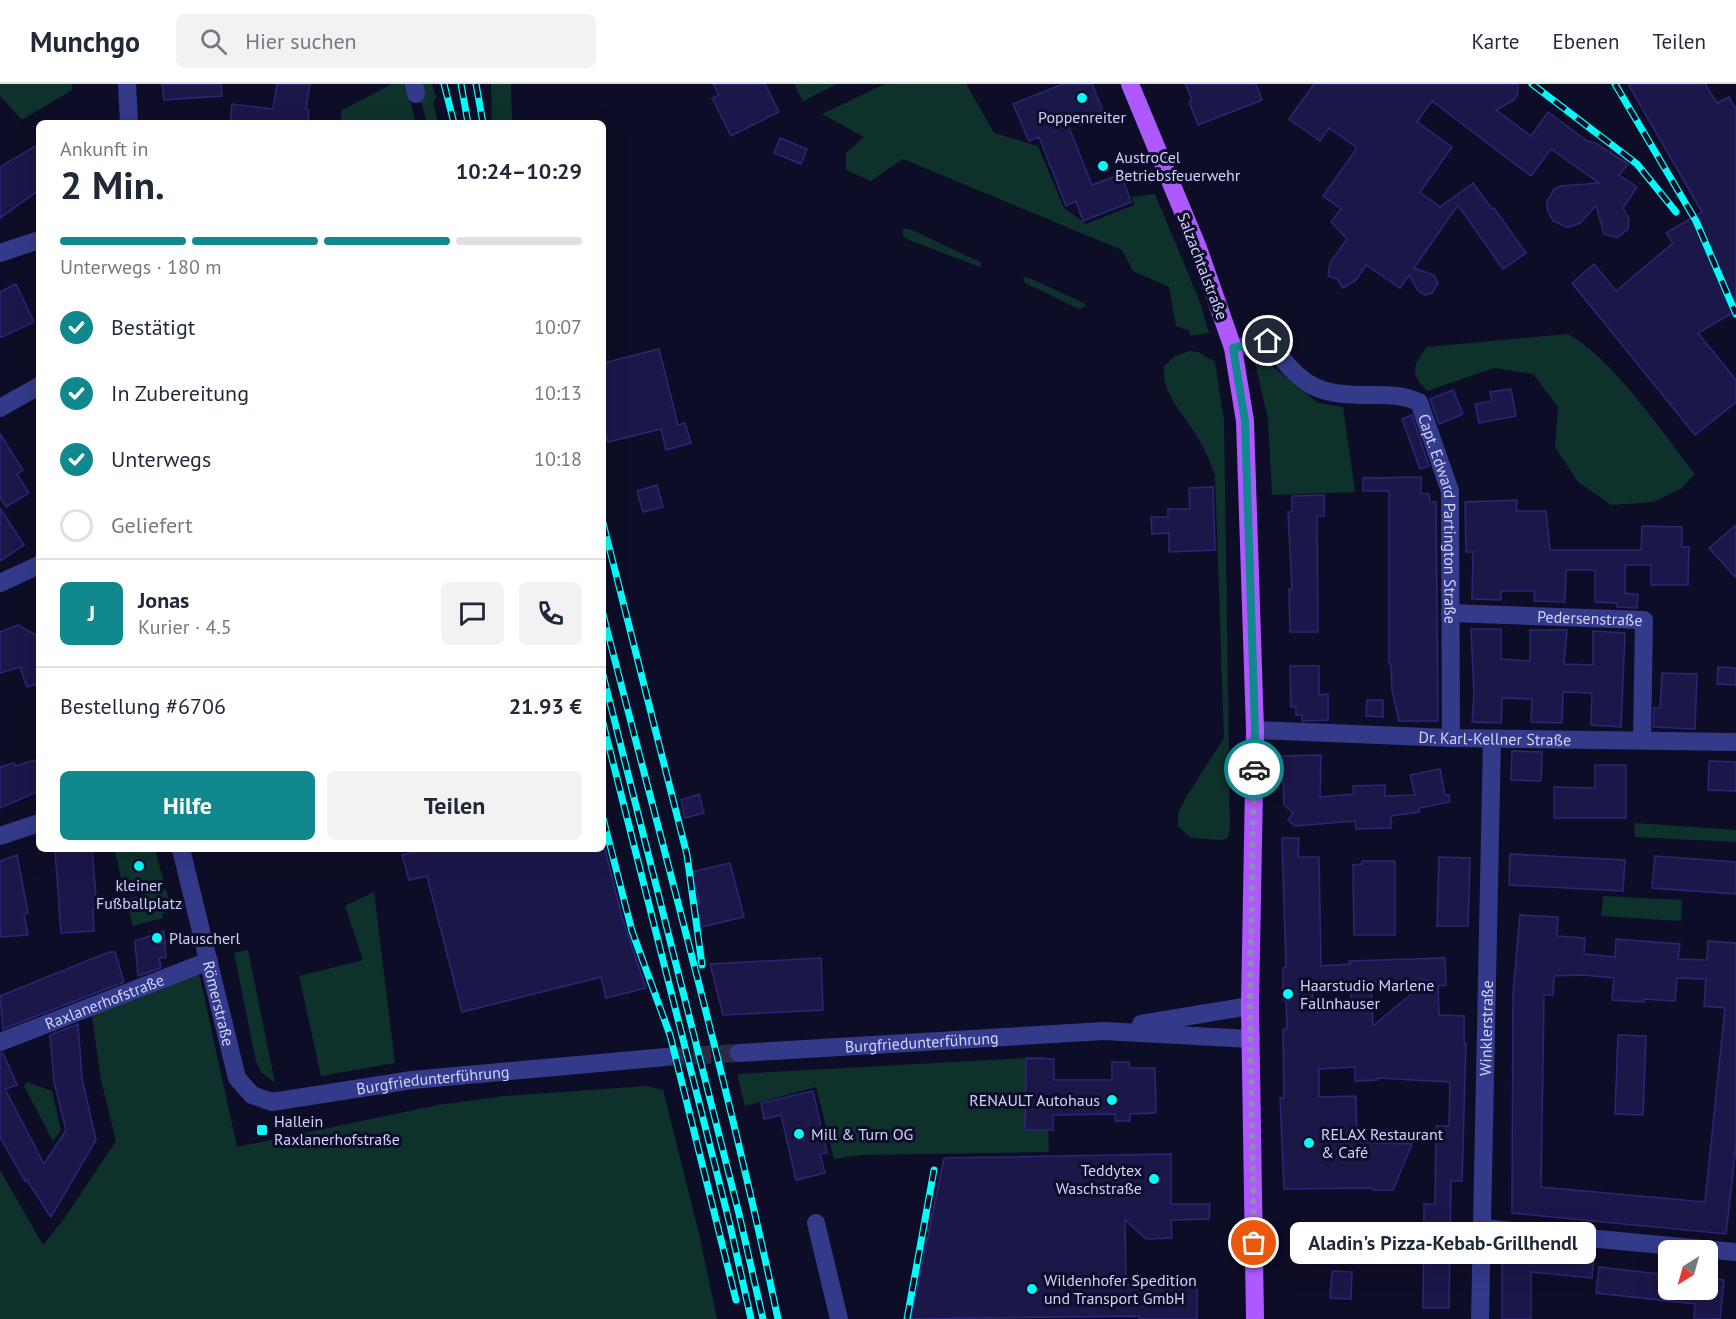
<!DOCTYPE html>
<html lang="de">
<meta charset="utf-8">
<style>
:root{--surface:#fff;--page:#f2f2f3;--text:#1f2937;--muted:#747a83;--line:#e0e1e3;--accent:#11888e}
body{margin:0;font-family:"PT Sans",sans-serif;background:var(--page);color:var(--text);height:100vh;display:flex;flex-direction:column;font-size:22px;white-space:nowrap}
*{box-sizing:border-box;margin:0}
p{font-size:20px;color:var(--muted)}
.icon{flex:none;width:33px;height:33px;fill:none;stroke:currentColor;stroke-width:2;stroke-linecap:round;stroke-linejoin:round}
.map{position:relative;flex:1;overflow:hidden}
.side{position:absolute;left:36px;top:36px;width:570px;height:732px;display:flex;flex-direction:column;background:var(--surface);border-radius:9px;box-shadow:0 6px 24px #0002}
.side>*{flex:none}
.needle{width:39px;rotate:217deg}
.tools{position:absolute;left:1658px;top:1156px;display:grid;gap:12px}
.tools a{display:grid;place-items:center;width:60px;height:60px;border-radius:9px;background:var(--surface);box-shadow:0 6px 24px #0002;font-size:30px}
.pin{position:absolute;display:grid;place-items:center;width:51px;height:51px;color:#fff;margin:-26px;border:3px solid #fff;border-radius:50%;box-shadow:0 2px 6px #0007}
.courier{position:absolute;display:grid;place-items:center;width:60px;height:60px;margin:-30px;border:4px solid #11888e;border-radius:50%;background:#fff;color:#222;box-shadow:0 2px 8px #0007}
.bubble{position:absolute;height:42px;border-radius:9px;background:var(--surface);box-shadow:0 6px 24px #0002;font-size:20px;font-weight:700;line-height:42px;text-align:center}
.headline em{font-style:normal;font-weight:700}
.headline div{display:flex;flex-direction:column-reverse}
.headline{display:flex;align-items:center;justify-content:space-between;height:102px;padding:0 24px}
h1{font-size:39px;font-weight:700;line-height:45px}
.bar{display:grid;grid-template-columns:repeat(4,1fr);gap:9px 6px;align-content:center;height:72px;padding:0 24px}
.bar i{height:8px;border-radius:4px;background:var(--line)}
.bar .on{background:var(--accent)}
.bar p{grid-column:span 4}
.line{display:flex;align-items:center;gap:15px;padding:0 24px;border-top:2px solid var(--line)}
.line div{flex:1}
.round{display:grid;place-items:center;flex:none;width:63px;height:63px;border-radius:9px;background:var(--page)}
ol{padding:0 24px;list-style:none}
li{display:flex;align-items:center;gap:18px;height:66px}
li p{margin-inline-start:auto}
li .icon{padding:6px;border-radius:50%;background:var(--accent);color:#fff;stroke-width:4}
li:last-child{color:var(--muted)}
li i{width:33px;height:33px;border:3px solid var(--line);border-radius:50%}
.primary-button{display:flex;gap:12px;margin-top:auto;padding:12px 24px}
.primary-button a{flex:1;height:69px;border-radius:9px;background:var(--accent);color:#fff;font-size:24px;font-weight:700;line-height:69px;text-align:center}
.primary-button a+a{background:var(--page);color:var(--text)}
header{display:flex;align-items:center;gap:36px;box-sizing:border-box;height:84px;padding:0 30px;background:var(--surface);border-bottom:2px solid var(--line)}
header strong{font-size:28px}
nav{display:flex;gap:33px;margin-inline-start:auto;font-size:21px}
.search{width:420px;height:54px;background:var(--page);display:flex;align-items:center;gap:15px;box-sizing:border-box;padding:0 21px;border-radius:9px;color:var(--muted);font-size:22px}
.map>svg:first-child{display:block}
</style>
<header>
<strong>Munchgo</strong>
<div class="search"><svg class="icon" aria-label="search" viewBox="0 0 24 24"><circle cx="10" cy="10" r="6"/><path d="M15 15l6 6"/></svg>Hier suchen</div>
<nav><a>Karte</a><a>Ebenen</a><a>Teilen</a></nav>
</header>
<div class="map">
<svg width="1736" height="1235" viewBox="0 0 1736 1235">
<rect width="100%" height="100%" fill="#0e0d27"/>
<path fill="#0f312c" d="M0,0H72V6L22,36L0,12Z
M392,0H405L416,39H340L342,26Z
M422,0H432L436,14L433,18L437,35L441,39H427L418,6Z
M491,0H511L512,39H492Z
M794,0H837L803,17Z
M885,0H966L994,49L1038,62L1064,124L1086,140L1134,121L1132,113L1155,110L1200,218L1209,249L1190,252V247L1176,242L1169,203L1133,187L1122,166L903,75L871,97L846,86V69L864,53L822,30Z
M903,145H910L982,179L980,183L909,156L903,152Z
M1027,193L1084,219L1086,222L1079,225L1025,199L1023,194Z
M1568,250C1612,274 1663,349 1695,390L1682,404L1653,418L1611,421L1578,398L1555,363L1558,323L1533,290L1494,284L1427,307C1409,288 1413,283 1427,263Z
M1189,267L1198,268L1215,278L1224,336L1230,744L1227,754L1222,756L1191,754L1178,742V730L1185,715L1224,654L1215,391C1211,381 1207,370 1202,361C1189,335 1161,313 1164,282L1175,272Z
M1261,273L1318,319L1343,323L1355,408L1272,411L1268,335L1254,274Z
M1634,739L1736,746V758L1635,753Z
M114,765H155L164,799L125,809Z
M166,805L172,827L162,830L163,834L133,842L126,815Z
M374,808L395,979L321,992L299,892L363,876L345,822Z
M1603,812L1682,816L1681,837L1601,832Z
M248,866L275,999L261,988L256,977L234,869Z
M199,889L237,1063L438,1021L504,1012L647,1002L663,1006L699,1150L717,1235H0V1086L43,1161L64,1135L116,1057L101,996L92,932Z
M1045,973L1049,1068L860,1071L834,1075L816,1003L745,1022L737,990Z
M27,998L52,1007L61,1046L53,1057L24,1002Z"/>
<path fill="#1b1749" stroke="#2d2678" stroke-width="1.5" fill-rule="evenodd" d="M162,0H221L222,12L164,16Z
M277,0H310L306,25L309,26L308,39H230L232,20L273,25Z
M713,0H765L779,28L731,52L712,14L719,11Z
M1063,0H1092L1103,27L1068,41L1092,101L1121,90L1131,118L1083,137L1076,117L1066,122L1039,53L1029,57L1013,20Z
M1185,0H1256L1262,16L1198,41L1189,18L1192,16Z
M1314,0H1518V9L1514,16L1496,26L1531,52L1548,28L1587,57L1595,59L1628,80L1619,91L1637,103L1623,124L1629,135L1628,145L1617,154L1604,150L1596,122L1580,139L1573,142L1566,143L1553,137L1547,125V118L1554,105L1561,102L1599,99L1551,65L1531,92L1432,17L1417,38L1452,63L1420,108L1440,123L1473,99L1492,125L1494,124L1526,169L1503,185L1458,121L1414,184L1434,191L1438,199L1432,209L1425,211L1418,207L1409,191L1400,204L1366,181L1356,196L1343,204L1337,195L1328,192L1330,179L1347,155L1331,138L1341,125L1323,112L1357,64L1329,44L1320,57L1289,35Z
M1628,0H1705L1717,19L1729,13L1736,25V227L1698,249L1736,296V318L1695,351L1572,199L1594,180L1616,207L1673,159L1666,149L1702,128Z
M780,54L807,65L801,80L774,69Z
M39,60V106L0,134V83Z
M16,200L34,238L0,254V208Z
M659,265L678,341L685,339L691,359L666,366L661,345L608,358L603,339V279Z
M1511,305L1516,332L1479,339L1475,320L1492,317L1490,308Z
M1453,306L1463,330L1439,340L1430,315Z
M1412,331L1429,382L1420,385L1402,335Z
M0,350L23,386L17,390L29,409L6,423L0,413Z
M1421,393V410H1429L1430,418H1436L1438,637H1399L1392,607L1391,580H1389V407H1363V394Z
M657,401L663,423L643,428L637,407Z
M1213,403L1215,466L1169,468V449L1152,450L1151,433H1168V425H1190L1189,404Z
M1324,411V432H1317L1318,548H1290L1289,505H1292L1288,428H1292V412Z
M1517,416L1516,427H1546L1550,466H1641L1642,442L1682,443V463H1689L1688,501H1651V481H1625V509L1638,511L1637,524L1617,523V519L1595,518V486H1566L1565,518L1534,517L1535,507H1501V516L1472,515L1473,468H1466L1465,418Z
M0,424L24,461L0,477Z
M1736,441V494L1709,464Z
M18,541L39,553V599L27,603L20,583L0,589V548Z
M1471,545H1501V575L1530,577V546H1567L1564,580L1593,581V547L1625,549L1621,643L1591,641L1592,609L1563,608L1562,639L1531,638L1532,615L1502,614L1501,639L1472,638L1474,611Z
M1290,582H1319V611L1328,610V636L1302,637V631H1296V623H1291Z
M1718,583L1736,584V601L1717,600Z
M1662,589L1697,590L1695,645L1653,643L1654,624H1660Z
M1367,616H1383V633L1366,632Z
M1512,667L1542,668L1541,697L1511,696Z
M1321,671L1320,713L1354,710L1353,702L1385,701V712L1415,711L1410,691L1440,685L1445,711H1449L1450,718L1419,724V728L1391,732V744L1356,745L1355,737L1295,742L1288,736L1293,729L1284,721L1282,672Z
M39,675V707L0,724V683L14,679L15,682Z
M1709,677L1736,678V707L1708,706Z
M1595,681H1626V734H1554V703L1595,704Z
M699,710L704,729L685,734L681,716Z
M1282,754H1299L1298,773H1319L1321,882L1350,880L1349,877L1445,874L1446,901L1438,902L1439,931L1464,932V959H1466L1462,1097H1451L1449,1224H1423L1424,1120H1435L1436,1042H1449L1450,998L1377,994V996L1355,997V983L1319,985V1013L1356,1012L1357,1058L1412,1060L1393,1106H1373V1104L1284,1105L1280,1014H1284L1283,945H1287L1286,916H1283V884L1286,883ZM1428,896L1421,902L1373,942L1371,898ZM1351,897V927L1317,928V925H1312L1313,899Z
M55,765H92L97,825H93L94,847L61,849Z
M427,765H605L622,833L646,904L606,914L601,893L462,928L427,792L409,796L402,771Z
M1510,770L1625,776L1623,807L1509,801Z
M17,771L28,829L24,830L28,851L0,853V777Z
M1655,772L1736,778V810L1652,804Z
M1439,773L1470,774L1468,842H1437Z
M1362,777H1395V851H1354L1353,781L1362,780Z
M730,779L744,833L701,843L695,821L700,820L692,788Z
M1520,831L1558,833L1557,852L1585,854L1584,870L1615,873L1616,855L1680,860L1678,875L1707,876L1708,857L1736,859V1062L1726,1150L1512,1129L1513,909ZM1583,891L1614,894L1612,916L1644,918V915L1675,917L1677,894L1706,895L1704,922L1725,924L1705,1118L1541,1103L1544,911H1553L1554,892Z
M164,847L166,873L159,874L161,884L138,892L135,857Z
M109,868H115L124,898L3,945L0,912Z
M821,874L823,926L723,931L710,880Z
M78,940L82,994L96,1056L51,1133L26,1095L25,1097L0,1053V969H3L17,1001L5,1005L44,1080L66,1046L54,998L50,951Z
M1618,951L1646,952L1643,1031L1615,1030Z
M1026,974L1054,975V996H1112V978H1129L1130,984H1155L1156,1029L1130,1030V1037H1115V1030L1053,1031V1046H1025Z
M813,1007L827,1069L820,1070L825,1089L796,1096L781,1031L764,1035L761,1019Z
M1171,1070V1120H1210L1209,1135L1171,1136L1172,1154L1146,1155L1125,1136L1126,1200H1197V1235H1139V1232L911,1235L944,1074Z
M1502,1167L1594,1174L1592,1194L1531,1188V1235H1502Z
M1599,1183L1668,1191V1206H1707V1194L1724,1196L1720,1235H1694L1695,1220L1596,1209Z
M1332,1187L1352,1188L1351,1215L1330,1214Z"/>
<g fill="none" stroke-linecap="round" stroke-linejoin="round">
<path stroke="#2b2b47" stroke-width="18" stroke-dasharray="18 9" stroke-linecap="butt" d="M666,973L739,969"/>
<g stroke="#333a8a" stroke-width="18">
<path d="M127,0L129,39"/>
<path d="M414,0L416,10"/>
<path d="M0,169L39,156"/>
<path id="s1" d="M1233,264L1268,257C1304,303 1313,311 1373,311C1390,311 1403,311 1419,318L1450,407L1451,654"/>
<path d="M0,324L39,302"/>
<path d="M0,499L39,481"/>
<path id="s2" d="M1450,529L1644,536L1642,656"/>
<path id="s3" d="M1255,646L1451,654L1736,658"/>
<path d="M0,752L39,739"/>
<path id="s4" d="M181,765L237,994L252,1011L272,1018L412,996L666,973"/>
<path d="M1141,940L1250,922"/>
<path id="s5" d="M0,958L209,877"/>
<path id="s6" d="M739,969L1104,947L1251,955"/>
<path d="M816,1139L839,1235"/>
<path d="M1482,1144L1736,1168"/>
<path id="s7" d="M1480,1235L1492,655"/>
</g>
<path stroke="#ae59ff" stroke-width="18" d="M1130,0L1198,164L1233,264L1245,337L1255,646L1250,922L1255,1235"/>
<g stroke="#00fdf9" stroke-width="7">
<path id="rail" d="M444,0L454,39
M461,0L468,39
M476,0L483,39
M1532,0L1637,80L1676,128
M1615,0L1696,137L1736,230
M603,439L687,771L702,881
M603,530C663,765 728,998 778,1235
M603,591L739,1130L763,1235
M603,639L730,1141L751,1235
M603,734L632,847L670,951L736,1216
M907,1235L934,1086"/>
</g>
<use href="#rail" stroke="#0e0d27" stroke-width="4.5" stroke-dasharray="14" stroke-linecap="butt"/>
</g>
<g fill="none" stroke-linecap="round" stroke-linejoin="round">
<path stroke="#8d8db3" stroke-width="6" stroke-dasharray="0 10.8" d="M1254,685L1250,922L1254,1159"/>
<path stroke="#11888e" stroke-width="8" d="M1254,685L1255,646L1245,337L1233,264L1268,257"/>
</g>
<g fill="#00fdf9" stroke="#0e0d27" stroke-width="2">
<circle cx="1082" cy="14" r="6"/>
<circle cx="1103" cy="82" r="6"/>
<circle cx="139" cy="782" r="6"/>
<circle cx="157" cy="854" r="6"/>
<circle cx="1288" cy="910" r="6"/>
<circle cx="1112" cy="1016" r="6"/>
<rect x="256" y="1040" width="12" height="12" rx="3"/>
<circle cx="799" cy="1050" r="6"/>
<circle cx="1309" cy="1059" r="6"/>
<circle cx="1154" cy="1095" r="6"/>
<circle cx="1032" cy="1205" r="6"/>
</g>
<g text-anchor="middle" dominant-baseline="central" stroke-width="6" stroke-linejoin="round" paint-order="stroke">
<g font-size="16" fill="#d2d2ff" stroke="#0e0d27" text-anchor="start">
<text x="1082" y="33" text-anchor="middle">Poppenreiter</text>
<text x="1115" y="73">AustroCel<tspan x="1115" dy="18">Betriebsfeuerwehr</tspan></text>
<text x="139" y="801" text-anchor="middle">kleiner<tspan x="139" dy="18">Fußballplatz</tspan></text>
<text x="169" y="854">Plauscherl</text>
<text x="1300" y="901">Haarstudio Marlene<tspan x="1300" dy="18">Fallnhauser</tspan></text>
<text x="1100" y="1016" text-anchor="end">RENAULT Autohaus</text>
<text x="274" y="1037">Hallein<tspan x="274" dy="18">Raxlanerhofstraße</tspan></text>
<text x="811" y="1050">Mill &amp; Turn OG</text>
<text x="1321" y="1050">RELAX Restaurant<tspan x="1321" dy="18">&amp; Café</tspan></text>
<text x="1142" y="1086" text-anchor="end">Teddytex<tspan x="1142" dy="18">Waschstraße</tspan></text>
<text x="1044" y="1196">Wildenhofer Spedition<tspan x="1044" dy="18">und Transport GmbH</tspan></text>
</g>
<g font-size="16" fill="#d2d2ff" stroke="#0e0d27">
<text transform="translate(1203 182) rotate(69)">Salzachtalstraße</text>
<text stroke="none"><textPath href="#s1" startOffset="328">Capt. Edward Partington Straße</textPath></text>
<text stroke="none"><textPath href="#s2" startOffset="140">Pedersenstraße</textPath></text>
<text stroke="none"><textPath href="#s3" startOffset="240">Dr. Karl-Kellner Straße</textPath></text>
<text stroke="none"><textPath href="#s5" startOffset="112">Raxlanerhofstraße</textPath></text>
<text stroke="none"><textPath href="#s4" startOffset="159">Römerstraße</textPath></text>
<text stroke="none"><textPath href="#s7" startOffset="291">Winklerstraße</textPath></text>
<text stroke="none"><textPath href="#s6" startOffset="183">Burgfriedunterführung</textPath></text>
<text stroke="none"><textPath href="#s4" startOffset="442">Burgfriedunterführung</textPath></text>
</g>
</g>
</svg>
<div class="tools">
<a><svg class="needle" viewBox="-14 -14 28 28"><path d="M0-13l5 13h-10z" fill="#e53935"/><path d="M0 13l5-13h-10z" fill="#747a83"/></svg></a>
</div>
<div class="pin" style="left:1254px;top:1159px;background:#ea580c"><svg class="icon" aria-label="bag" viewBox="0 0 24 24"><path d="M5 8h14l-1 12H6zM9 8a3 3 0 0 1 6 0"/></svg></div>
<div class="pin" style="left:1268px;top:257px;background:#1f2937"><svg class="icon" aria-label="home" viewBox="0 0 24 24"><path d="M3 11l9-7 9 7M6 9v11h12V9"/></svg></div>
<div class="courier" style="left:1254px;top:685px"><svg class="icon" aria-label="car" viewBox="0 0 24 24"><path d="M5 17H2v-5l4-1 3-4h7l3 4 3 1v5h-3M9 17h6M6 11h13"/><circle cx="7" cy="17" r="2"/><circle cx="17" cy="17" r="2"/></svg></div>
<div class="bubble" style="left:1290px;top:1138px;width:306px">Aladin's Pizza-Kebab-Grillhendl</div>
<section class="side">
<div class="headline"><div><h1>2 Min.</h1><p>Ankunft in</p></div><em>10:24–10:29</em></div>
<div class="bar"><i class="on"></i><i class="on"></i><i class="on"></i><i></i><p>Unterwegs · 180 m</p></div>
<ol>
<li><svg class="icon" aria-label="check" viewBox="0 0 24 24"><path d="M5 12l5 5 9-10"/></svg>Bestätigt<p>10:07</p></li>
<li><svg class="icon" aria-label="check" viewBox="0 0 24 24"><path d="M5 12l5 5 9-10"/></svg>In Zubereitung<p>10:13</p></li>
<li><svg class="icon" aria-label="check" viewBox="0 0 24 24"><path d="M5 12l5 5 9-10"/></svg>Unterwegs<p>10:18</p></li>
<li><i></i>Geliefert</li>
</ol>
<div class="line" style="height:108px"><b class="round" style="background:var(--accent);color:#fff">J</b><div><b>Jonas</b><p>Kurier · 4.5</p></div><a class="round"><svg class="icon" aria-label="chat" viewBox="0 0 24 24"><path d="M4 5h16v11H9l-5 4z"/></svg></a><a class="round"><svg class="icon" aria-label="phone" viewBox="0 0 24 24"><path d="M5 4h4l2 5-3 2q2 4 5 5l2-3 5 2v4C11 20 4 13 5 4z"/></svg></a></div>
<div class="line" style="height:78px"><div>Bestellung #6706</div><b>21.93 €</b></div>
<div class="primary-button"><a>Hilfe</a><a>Teilen</a></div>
</section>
</div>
